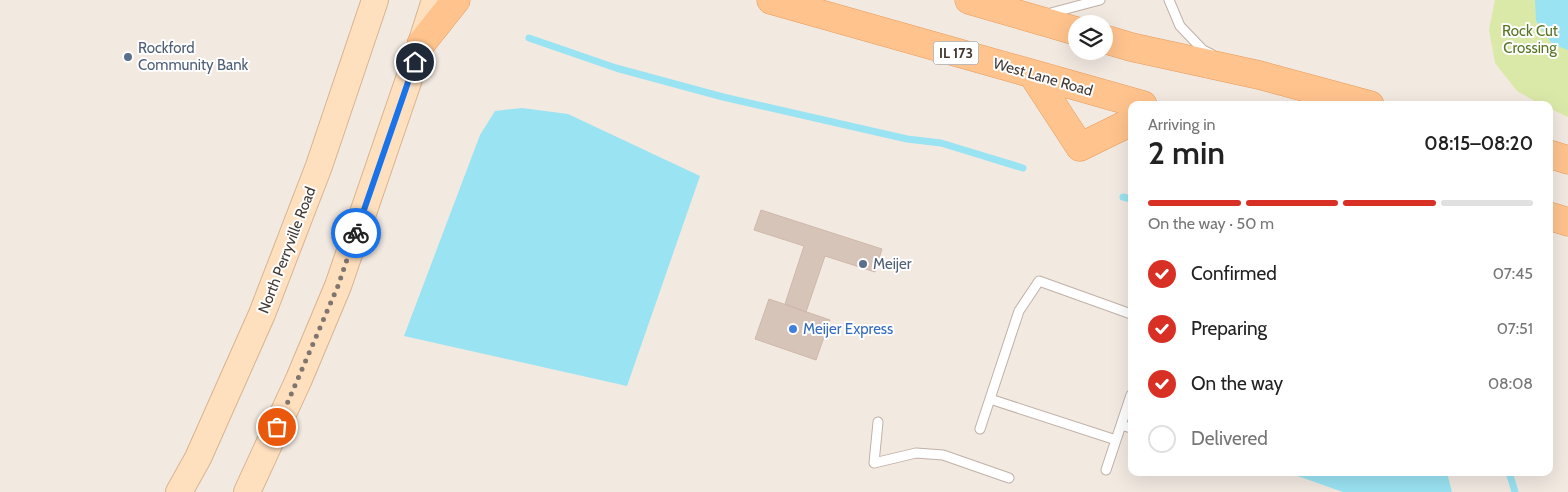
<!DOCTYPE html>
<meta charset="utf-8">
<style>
:root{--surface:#fff;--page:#f6f6f6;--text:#222;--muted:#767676;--line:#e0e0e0;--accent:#d93025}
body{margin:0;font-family:Cabin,sans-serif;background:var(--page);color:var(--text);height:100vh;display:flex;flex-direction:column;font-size:19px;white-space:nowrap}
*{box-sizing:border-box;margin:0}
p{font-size:16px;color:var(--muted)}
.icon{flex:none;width:28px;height:28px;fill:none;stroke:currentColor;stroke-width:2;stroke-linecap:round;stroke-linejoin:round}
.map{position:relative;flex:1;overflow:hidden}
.side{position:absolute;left:1128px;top:101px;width:425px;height:375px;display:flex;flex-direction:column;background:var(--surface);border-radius:10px;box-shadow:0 5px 20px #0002}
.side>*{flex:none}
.controls{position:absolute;left:1068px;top:15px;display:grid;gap:10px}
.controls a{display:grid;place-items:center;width:45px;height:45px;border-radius:50%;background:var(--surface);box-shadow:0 5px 20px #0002;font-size:25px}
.pin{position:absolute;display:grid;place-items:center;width:42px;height:42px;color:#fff;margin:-21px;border:2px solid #fff;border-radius:50%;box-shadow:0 1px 5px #0007}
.courier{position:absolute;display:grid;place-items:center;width:50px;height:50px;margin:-25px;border:4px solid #1a73e8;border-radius:50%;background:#fff;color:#222;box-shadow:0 1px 6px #0007}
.overview em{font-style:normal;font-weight:600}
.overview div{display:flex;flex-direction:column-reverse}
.overview{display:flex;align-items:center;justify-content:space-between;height:85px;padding:0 20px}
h1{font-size:32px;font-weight:600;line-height:38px}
.bar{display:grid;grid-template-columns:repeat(4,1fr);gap:8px 5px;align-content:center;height:60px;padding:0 20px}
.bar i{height:6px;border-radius:4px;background:var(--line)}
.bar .current{background:var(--accent)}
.bar p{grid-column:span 4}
ol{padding:0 20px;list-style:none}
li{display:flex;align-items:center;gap:15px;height:55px}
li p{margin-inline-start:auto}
li .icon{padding:5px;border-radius:50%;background:var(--accent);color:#fff;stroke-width:4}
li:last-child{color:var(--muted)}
li i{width:28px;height:28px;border:2px solid var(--line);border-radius:50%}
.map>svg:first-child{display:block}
</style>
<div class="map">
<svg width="1568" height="492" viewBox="0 0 1568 492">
<rect width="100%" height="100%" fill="#f2e9e1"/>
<path fill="#dbe9a8" d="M1495,0H1568V117L1549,108V105H1542L1517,91L1495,63L1489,30Z"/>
<path fill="#9ae3f3" d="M1535,0H1568V50L1552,44L1536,21Z
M522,108L568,114L700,176L627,386L404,336L480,135L495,111Z
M1289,473H1447L1452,492H1343Z"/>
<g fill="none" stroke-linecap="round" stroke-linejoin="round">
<path stroke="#9ae3f3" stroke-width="7" d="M529,38L616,68L723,97L907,139L941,143L1023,168
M1123,197L1131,199
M1509,472L1515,492"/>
</g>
<path fill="#d7c4b9" stroke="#cfb7aa" d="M761,210L882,249L875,272L825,256L806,312L785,304L804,246L754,230Z
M769,299L830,320L816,360L755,339Z"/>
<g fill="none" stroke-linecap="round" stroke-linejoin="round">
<g stroke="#c0b1a7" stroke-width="11">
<path id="service" d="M1169,0L1180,26L1203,50L1211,54
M1047,14L1100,0
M990,399L1116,440
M878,422L874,463L916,453L943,455L1009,478
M1121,425L1131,395
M980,429L1019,311L1039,281L1131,314
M1106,470L1121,425L1131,428"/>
</g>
<g stroke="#d8b491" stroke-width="28">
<path id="secondary" d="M179,492L198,458L262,314L319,166L375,0
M247,492L299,379L338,286L421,44L435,0"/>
</g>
<g stroke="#e89b59" stroke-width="29">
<path id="primary" d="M771,0L1143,105
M969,0L1076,31
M1104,39L1131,47L1259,75L1370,105
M421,44L456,0
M1033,75L1080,147L1131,122
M1549,154L1568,160
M1549,216L1568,222"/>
</g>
<use href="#service" stroke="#fff" stroke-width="9"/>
<use href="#secondary" stroke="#ffe0be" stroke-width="26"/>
<use href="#primary" stroke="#ffc38d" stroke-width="28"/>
</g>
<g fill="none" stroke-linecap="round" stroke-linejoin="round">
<path stroke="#80766f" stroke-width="5" stroke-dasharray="0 9" d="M277,427L338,286L356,233"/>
<path stroke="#1a73e8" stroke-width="6" d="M356,233L415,62"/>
</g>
<g fill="#5c6f8a" stroke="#fff" stroke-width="2">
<circle cx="128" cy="57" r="5"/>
<circle cx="863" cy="264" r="5"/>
</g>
<circle fill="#3f7fe0" stroke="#fff" stroke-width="2" cx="793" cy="329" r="5"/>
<g text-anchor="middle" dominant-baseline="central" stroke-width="4" stroke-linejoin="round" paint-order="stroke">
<rect fill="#fff" stroke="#7b7470" stroke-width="1" x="933.5" y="41.5" width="45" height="23" rx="4"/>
<g font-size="14" font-weight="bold" fill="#433832">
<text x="956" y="53">IL 173</text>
</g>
<g font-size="15" fill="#577624" stroke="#fff">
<text x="1530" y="31">Rock Cut<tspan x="1530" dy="17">Crossing</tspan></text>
</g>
<g font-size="15" fill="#4e5e75" stroke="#fff" text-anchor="start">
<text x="138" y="48">Rockford<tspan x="138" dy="17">Community Bank</tspan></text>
<text x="873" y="264">Meijer</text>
</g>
<g font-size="15" fill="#433832" stroke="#fff">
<text transform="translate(1043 77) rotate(16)">West Lane Road</text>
<text transform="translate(287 250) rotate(-69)">North Perryville Road</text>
</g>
<g font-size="15" fill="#366cbe" stroke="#fff" text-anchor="start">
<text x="803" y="329">Meijer Express</text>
</g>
</g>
</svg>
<div class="controls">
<a><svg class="icon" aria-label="layers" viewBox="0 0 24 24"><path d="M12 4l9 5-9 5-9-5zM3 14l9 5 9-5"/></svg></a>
</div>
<div class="pin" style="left:277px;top:427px;background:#ea580c"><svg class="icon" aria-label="bag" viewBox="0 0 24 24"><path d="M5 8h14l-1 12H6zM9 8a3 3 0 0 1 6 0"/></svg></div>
<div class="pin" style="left:415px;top:62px;background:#1f2937"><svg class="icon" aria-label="home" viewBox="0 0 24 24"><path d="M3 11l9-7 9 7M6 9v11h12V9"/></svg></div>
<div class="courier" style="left:356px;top:233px"><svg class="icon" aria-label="bike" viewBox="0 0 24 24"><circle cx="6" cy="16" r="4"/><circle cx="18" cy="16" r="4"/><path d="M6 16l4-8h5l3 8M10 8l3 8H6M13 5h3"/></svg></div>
<section class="side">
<div class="overview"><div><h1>2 min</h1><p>Arriving in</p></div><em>08:15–08:20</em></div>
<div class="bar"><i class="current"></i><i class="current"></i><i class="current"></i><i></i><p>On the way · 50 m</p></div>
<ol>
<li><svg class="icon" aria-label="check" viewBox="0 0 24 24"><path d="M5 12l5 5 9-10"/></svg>Confirmed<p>07:45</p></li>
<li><svg class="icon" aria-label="check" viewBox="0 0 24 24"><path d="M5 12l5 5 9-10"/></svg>Preparing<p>07:51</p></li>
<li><svg class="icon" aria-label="check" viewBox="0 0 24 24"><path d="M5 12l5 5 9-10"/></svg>On the way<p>08:08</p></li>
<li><i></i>Delivered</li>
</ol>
</section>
</div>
